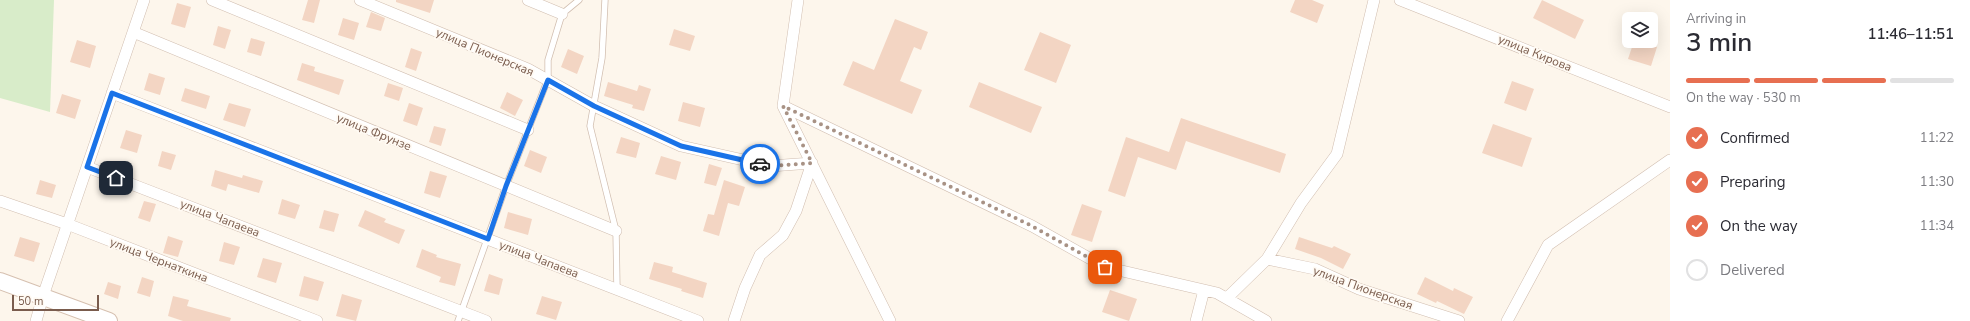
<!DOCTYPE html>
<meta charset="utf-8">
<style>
:root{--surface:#fff;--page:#f7f7f7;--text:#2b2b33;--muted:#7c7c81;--line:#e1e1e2;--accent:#e76f51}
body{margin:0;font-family:"Nunito Sans",sans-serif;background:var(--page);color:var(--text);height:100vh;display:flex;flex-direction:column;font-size:15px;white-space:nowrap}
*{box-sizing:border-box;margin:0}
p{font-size:13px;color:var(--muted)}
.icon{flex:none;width:22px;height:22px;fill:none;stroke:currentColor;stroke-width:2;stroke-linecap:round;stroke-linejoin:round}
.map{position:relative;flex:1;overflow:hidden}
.sheet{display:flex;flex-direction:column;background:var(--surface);width:300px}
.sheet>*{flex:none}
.tools{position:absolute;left:1622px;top:12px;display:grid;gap:8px}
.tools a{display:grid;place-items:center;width:36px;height:36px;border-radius:6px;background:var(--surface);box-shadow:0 4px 16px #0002;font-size:20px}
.scale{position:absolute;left:12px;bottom:10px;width:87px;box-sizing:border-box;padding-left:4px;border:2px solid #7a5c4d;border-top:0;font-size:11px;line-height:14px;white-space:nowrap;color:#7a5c4d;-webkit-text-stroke:3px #fffaf3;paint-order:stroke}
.pin{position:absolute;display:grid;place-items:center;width:34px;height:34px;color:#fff;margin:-17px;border-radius:8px;box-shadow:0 2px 6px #0006}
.courier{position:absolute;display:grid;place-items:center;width:40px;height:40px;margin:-20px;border:3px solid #1a73e8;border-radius:50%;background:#fff;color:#222;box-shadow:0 1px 5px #0007}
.head em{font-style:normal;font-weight:600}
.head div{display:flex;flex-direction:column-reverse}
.head{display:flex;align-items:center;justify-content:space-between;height:68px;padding:0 16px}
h1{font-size:26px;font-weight:600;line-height:30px}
.bar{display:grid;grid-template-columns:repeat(4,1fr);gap:6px 4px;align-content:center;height:48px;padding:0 16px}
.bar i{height:5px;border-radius:3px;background:var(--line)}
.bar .active{background:var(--accent)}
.bar p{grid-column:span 4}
ol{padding:0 16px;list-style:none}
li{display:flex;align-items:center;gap:12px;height:44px}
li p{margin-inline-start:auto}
li .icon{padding:4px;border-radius:50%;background:var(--accent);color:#fff;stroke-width:4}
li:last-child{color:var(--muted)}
li i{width:22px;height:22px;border:2px solid var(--line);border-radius:50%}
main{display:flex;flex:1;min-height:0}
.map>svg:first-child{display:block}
</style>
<main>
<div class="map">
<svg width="1670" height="321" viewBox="0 0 1670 321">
<rect width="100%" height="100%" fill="#fdf6ec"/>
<path fill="#d8ecc9" d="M0,0H54L50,112L0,98Z"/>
<path fill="#f3d5c3" d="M308,0H320L314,23L302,20Z
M396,0H434L430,13L396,2Z
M1295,0H1312L1324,5L1317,23L1290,12Z
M1542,0L1584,20L1575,39L1533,18Z
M177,3L191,7L185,28L171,24Z
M371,12L385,18L381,31L366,27Z
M343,18L359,23L354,40L338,35Z
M895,19L928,32L921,50L914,47L900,81L922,90L912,114L843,85L853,61L874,70Z
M218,26L231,30L225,49L213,45Z
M674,29L695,36L690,51L669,45Z
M1040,32L1071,45L1056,83L1024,70Z
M251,38L265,42L261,56L247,52Z
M77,40L96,46L90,68L70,62Z
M1634,41L1657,47L1651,66L1628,59Z
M411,48L422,52L416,71L405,67Z
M568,49L584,56L577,74L561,67Z
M302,63L315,67L314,71L344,80L339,95L297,80Z
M149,73L165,78L160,95L144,90Z
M1512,81L1534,89L1526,111L1504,103Z
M608,82L637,91L639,85L651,89L644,111L632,108L633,105L604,96Z
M979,82L1042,107L1031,133L969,107Z
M388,83L403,88L399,101L384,96Z
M185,88L210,96L206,109L181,101Z
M507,92L523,100L515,116L500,108Z
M62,94L81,100L75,119L56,113Z
M683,102L705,108L700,127L678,121Z
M229,103L251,109L245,127L223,120Z
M409,103L423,108L417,126L403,121Z
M1181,118L1286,154L1280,173L1186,141L1176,170L1138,157L1125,197L1108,191L1126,137L1169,152Z
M1493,124L1532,138L1522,167L1482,153Z
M434,126L446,129L441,146L429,142Z
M126,130L142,135L137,153L120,148Z
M621,137L640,143L636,158L616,153Z
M530,150L547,157L541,173L524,166Z
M162,151L176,155L171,170L158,166Z
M661,156L681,162L676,180L655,174Z
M709,164L722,168L716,186L704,183Z
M215,170L242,178L243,175L263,181L259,193L228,184L226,191L211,186Z
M430,171L447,176L440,198L424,193Z
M40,180L56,185L52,198L36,194Z
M724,180L745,187L739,206L728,203L719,236L703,231L708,214L714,215Z
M282,199L300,205L295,219L278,214Z
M144,201L156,204L150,222L138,218Z
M1082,204L1102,211L1092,242L1071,235Z
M324,210L339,214L334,232L319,228Z
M365,210L386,219L384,222L405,230L399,244L358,226Z
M508,212L532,219L528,235L504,228Z
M168,236L183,241L178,257L163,253Z
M20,237L40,243L34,262L14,256Z
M1299,237L1332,248L1334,246L1351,254L1343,269L1321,258L1295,249Z
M224,242L240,247L234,265L219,261Z
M422,249L437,255L436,257L461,264L455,286L439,282L441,277L416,267Z
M263,258L282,263L276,283L257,277Z
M654,262L673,267L672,272L707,283L703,298L681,291L682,289L649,279Z
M489,274L503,279L499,295L484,291Z
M304,276L324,282L318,301L299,296Z
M142,277L154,281L150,297L137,293Z
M1425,277L1453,291L1454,288L1473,297L1464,314L1437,301L1436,303L1417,294Z
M108,282L121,286L118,299L104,294Z
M1110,290L1137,299L1129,321L1102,312Z
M342,294L362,300L356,321L336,316Z
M173,296L189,300L187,306L231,318L230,321H183L168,316Z
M542,296L562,302L556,320L536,314Z"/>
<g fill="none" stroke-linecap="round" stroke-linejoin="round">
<g stroke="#d1beb0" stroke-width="7">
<path id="lane" d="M605,0L602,58L590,126L616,231L617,289
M458,321L506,186L548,79V60L562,14L579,0"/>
</g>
<g stroke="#d1beb0" stroke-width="12">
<path id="street" d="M212,0L528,130
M360,0L528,69L594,106L681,146L770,166L812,163L796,211L783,235L760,255L745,288L734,321
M528,0L562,14
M798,0L783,106L890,321
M1400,0L1670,107
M133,32L616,231
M112,93L698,321
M783,106L1032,226L1105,267L1217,293L1266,321
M87,167L486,321
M0,201L67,224L317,321
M1267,259L1315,269L1359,289L1459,321
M1227,298L1267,259L1301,203L1337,154L1374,0
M36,321L43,296L144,0
M1196,321L1204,290
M1507,321L1548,245L1670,160"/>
</g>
<g stroke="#d6c0b0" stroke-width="18">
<path id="secondary" d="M0,281L109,321"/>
</g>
<use href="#lane" stroke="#fff" stroke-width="5.5"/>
<use href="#street" stroke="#fff" stroke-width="11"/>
<use href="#secondary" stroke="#fff" stroke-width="16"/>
</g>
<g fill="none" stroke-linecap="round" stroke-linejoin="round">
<path stroke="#a89285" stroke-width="4" stroke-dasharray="0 7.2" d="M760,164L770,166L812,163L783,106L1032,226L1105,267"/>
<path stroke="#1a73e8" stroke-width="5" d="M116,178L87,167L112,93L488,239L506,186L548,80L594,106L681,146L760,164"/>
</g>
<g text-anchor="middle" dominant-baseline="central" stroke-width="3.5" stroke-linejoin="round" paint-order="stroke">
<g font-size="12" fill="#7a5c4d" stroke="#fffaf3">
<text transform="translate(485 52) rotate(23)">улица Пионерская</text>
<text transform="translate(1535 53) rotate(22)">улица Кирова</text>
<text transform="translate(374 132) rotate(22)">улица Фрунзе</text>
<text transform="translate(220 218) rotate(21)">улица Чапаева</text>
<text transform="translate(539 259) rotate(21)">улица Чапаева</text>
<text transform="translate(159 260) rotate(21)">улица Чернаткина</text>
<text transform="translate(1363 288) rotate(20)">улица Пионерская</text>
</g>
</g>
</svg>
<div class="tools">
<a><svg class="icon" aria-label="layers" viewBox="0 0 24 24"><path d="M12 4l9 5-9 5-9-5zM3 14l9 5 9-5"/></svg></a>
</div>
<div class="scale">50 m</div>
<div class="pin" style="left:1105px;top:267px;background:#ea580c"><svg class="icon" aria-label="bag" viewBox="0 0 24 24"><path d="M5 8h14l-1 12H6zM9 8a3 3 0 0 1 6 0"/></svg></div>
<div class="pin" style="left:116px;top:178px;background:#1f2937"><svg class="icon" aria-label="home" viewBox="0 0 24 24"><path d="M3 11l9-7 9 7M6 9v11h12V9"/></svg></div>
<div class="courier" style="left:760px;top:164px"><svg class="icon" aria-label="car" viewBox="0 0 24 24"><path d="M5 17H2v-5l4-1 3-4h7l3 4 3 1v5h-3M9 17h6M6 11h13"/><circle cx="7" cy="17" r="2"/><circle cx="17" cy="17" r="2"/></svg></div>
</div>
<section class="sheet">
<div class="head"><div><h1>3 min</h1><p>Arriving in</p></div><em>11:46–11:51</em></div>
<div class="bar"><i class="active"></i><i class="active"></i><i class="active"></i><i></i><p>On the way · 530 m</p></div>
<ol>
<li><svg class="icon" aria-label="check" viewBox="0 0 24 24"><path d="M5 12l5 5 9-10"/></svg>Confirmed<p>11:22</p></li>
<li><svg class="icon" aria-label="check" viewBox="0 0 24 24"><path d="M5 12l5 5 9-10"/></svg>Preparing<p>11:30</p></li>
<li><svg class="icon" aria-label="check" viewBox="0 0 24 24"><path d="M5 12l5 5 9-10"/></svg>On the way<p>11:34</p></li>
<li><i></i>Delivered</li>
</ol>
</section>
</main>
